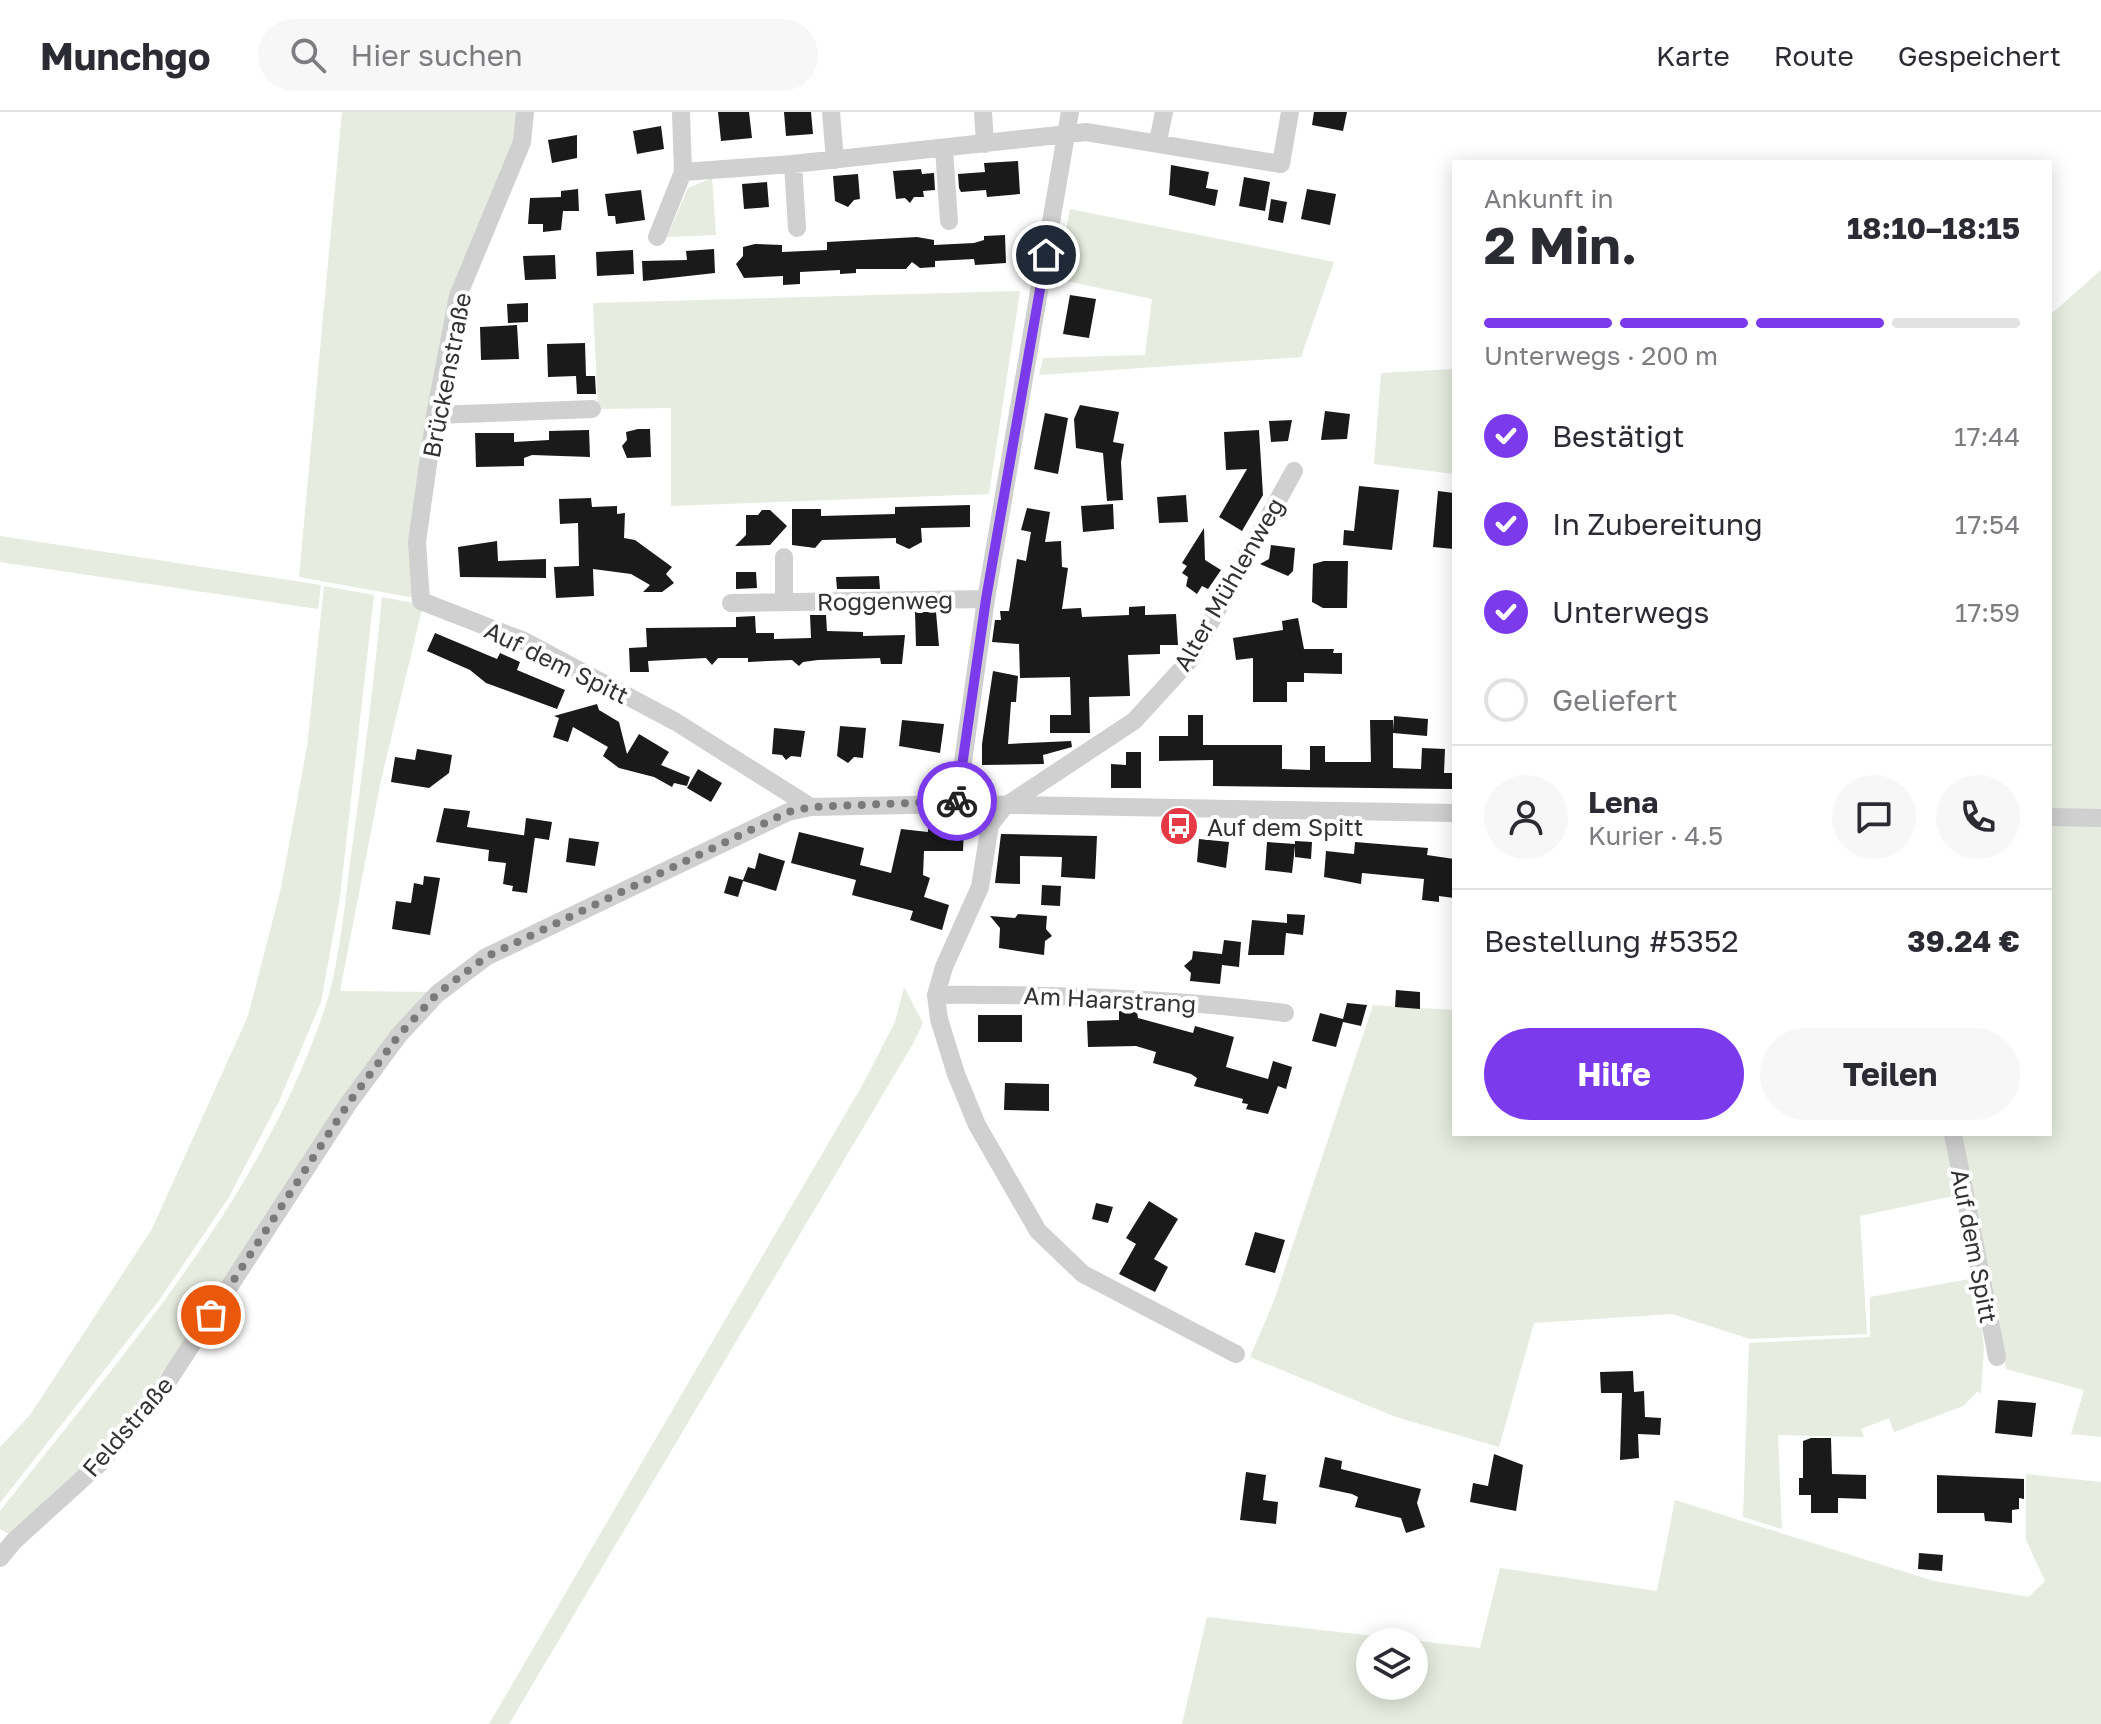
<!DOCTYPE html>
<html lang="de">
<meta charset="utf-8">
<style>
:root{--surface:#fff;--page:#f7f7f7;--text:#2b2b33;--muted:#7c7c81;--line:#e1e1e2;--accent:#7c3aed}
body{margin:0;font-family:"Golos Text",sans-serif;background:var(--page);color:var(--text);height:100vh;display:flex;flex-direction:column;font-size:30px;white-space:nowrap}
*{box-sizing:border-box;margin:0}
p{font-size:26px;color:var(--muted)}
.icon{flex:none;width:44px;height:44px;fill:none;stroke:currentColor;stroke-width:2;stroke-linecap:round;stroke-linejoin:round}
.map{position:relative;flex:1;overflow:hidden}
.sheet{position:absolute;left:1452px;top:48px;width:600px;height:976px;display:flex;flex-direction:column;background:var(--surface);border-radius:0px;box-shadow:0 4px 20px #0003}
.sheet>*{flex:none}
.buttons{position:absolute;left:1356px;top:1516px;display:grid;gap:16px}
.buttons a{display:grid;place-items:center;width:72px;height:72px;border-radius:50%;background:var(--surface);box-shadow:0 4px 20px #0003;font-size:40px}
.pin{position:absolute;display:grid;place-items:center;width:68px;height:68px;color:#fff;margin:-34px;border:4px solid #fff;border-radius:50%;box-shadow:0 2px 8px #0007}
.courier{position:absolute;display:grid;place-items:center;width:80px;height:80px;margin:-40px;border:6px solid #7c3aed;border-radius:50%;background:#fff;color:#222;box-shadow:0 2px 10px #0007}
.headline em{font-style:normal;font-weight:700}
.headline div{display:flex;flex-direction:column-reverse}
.headline{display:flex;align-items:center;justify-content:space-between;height:136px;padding:0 32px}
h1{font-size:52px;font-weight:700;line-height:60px}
.bar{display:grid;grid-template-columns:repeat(4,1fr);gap:12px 8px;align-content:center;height:96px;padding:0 32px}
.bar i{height:10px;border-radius:6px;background:var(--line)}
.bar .current{background:var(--accent)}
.bar p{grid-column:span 4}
.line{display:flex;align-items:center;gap:20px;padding:0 32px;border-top:2px solid var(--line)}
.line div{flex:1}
.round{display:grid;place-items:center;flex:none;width:84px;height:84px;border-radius:42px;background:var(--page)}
ol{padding:0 32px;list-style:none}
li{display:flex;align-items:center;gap:24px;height:88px}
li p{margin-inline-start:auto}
li .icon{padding:8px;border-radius:50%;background:var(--accent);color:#fff;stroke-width:4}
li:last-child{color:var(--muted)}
li i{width:44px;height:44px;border:4px solid var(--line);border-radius:50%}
.action{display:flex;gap:16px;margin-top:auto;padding:16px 32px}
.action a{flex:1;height:92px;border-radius:48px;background:var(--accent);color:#fff;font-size:32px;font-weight:700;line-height:92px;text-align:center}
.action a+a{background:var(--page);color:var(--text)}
header{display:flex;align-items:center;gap:48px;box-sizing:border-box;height:112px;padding:0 40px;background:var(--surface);border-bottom:2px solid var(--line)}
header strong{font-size:38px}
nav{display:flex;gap:44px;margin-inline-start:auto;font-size:28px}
.search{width:560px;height:72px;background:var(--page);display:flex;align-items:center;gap:20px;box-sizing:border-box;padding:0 28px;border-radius:44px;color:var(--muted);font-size:30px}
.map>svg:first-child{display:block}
</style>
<header>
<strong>Munchgo</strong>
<div class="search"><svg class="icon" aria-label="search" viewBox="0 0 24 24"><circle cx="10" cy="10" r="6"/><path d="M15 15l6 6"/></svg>Hier suchen</div>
<nav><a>Karte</a><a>Route</a><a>Gespeichert</a></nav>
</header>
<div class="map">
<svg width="2101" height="1612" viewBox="0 0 2101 1612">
<rect width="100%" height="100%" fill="#fff"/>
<path fill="#e6ecdf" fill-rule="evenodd" d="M342,0H521L519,28L453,183L420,487L299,465Z
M712,66L716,123L667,125L688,76Z
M1070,97L1334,150L1301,245L1039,263L1043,246L1145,243L1152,187L1057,167Z
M2101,158V701H2050V203Z
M1020,179L989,382L671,394V296L598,297L593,191Z
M1454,257V362L1374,352L1381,261Z
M0,424L321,473L318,497L0,450Z
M324,474L374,483L340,785L321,890L280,987L229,1085L160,1187L0,1391V1335L30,1303L152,1117L248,904L281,776L307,635Z
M382,485L423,493L381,668L340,879L435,880L98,1350L14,1425L0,1417V1399C123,1242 262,1086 326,893C340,848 345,790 351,743C363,657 374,571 382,485Z
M2050,711H2101V1325L2071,1322L2084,1278L2006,1257L1967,1081L1860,1104L1867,1222L1750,1227L1672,1202L1534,1211L1499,1335L1396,1305L1250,1245L1274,1189L1373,893L1454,898V1022H2050Z
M904,875L923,911L914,930L509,1612H489L863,972L895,910Z
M1975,1166L1984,1235L1981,1281L1977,1280L1963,1294L1894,1320L1889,1306L1861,1317L1864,1325L1778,1323L1782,1417L1743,1405L1749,1231L1870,1225V1185Z
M2026,1362L2101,1370V1612H1182L1207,1505L1480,1536L1500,1456L1657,1479L1675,1388L1934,1469L2029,1485L2045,1469L2026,1428ZM1370,1530H1414V1574H1370Z"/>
<path fill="#1a1a1a" d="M718,0H749L752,26L721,29Z
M784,0H811L813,22L786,24Z
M1314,0H1347L1343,19L1312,13Z
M661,14L664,37L637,42L633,19Z
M577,23V46L552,51L548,28Z
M1018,49L1020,82L987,85L986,78L961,80L959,76L958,62L985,60L984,51Z
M1171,53L1209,60L1206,76L1218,78L1215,94L1169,83Z
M921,57L922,62L934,61L935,78L923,79L924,85H914L910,91L905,86L896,87L893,59Z
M858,62L860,87L854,88L848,95L835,89L833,64Z
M1244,65L1270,70L1265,99L1239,94Z
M767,70L769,95L744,97L742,72Z
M578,77L579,99H563L561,118L543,120V112H528L530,86L561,85V79Z
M1307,77L1336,82L1330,113L1301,107Z
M641,78L645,108L616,112L615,104H608L605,82Z
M1271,87L1287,90L1283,111L1268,108Z
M1005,123L1006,151L975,153L974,147L935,149V155L920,156L912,150L906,157H856V161L840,162V158L800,160V172L783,173V164L744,166L736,152L743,144V135L755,132L782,133V140L827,138V130L917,125L934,128V133L974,131L984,128V124Z
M714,137L715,161L643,169L642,149L687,148L686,139Z
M633,138L634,162L597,164L596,140Z
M555,143L556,167L525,168L523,144Z
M1070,183L1096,187L1089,226L1063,222Z
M528,191V210L508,211L507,192Z
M517,213L519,247L481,248L480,215Z
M585,231L586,264H595L596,282H577L576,264L548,265L547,232Z
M1080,293L1119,300L1113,330L1124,332L1121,350L1123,388L1107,389L1103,341L1076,336L1074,307Z
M1325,299L1350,302L1347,327L1321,328Z
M1045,301L1068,306L1058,362L1034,357Z
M1292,308L1288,329L1271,330L1269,309Z
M638,317H650L651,345L627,346L622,334L627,328L626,320Z
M589,318L590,345L532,343L524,346V354L476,355L475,321H514V330L549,328V319Z
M1259,318L1263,383L1242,419L1219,405L1247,357L1226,358L1224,320Z
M1359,374L1399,378L1392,438L1343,433L1344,418L1354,419Z
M1438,379L1454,381V437L1433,435Z
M1186,383L1188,410L1159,411L1157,385Z
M591,386L592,395L617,394V402L625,401L624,426L635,428L672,455L666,462L674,471L662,480H643L650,473L631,462L593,457L594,484L556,486L554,455L579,454L578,411L560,412L559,387Z
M1113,392L1114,417L1083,420L1081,394Z
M970,393V415L921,416L922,430L909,437L896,431V426L822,428L815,436L792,433V397H821V404L895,402V395Z
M1027,396L1050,400L1045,430L1061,429L1062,455L1068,456L1062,497L1081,496L1082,505L1129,503V495L1145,494V503L1176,502L1178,533H1160V542L1128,543L1130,584L1089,585L1090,621H1050V603H1071L1070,565L1020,566L1019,532L992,530L995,508H1001L1000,499H1009L1017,447L1026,449L1031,420L1021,418Z
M762,398H770L787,414L770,433L735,434L746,423V403H758Z
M1204,416L1205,448L1221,458L1208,477L1202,474L1197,482L1186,474L1188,465L1182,461L1187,454L1182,451Z
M497,429L498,449L546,447V466L460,465L458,435Z
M1271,433L1295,436L1293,459L1288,464L1260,452L1269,447Z
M1324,449H1348L1347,496H1323L1312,490L1313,452Z
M736,460H756L757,476L736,477Z
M879,464L880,477H837L836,465Z
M915,500H936L939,534H916Z
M810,503H826L827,519L863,520V524L905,523L902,552H881L880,546L818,548L803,550L799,554L792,548L748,550V546H718L712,553L706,546L648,549L649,560H630L629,536L647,535L646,516L736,515V505L755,504L756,521H774V527L811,526Z
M1298,506L1304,537H1334L1333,541H1342V562L1304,561V570H1287V590H1253V546L1236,548L1233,526L1283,518L1282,509Z
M435,521L497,547L500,541L520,550L517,558L565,578L557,597L486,571L470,558L427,539Z
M993,559L1018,564L1016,590H1011L1008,632L1071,629L1072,635L1043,643L1044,652L982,653V632Z
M597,592L599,598L619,610L627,642L639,622L669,640L661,653L690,665L687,674L674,671L672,675L654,665L619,656L603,644L608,635L573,615L568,630L553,625L559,606L554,604Z
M1188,603H1203V633H1282V657L1310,658V634H1325V650H1371L1370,608H1393V619L1394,604L1428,607L1427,624L1393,621V656L1421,657L1422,636L1445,637L1444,661H1453L1452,677L1213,674V648L1159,649V624H1188Z
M902,608L944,612L940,641L899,634Z
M840,614L866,616L863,646L854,645L848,651L837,644Z
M774,616L805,619L801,645L791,644L786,648L782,643L772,642Z
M417,637L452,643L449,661L429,676L391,670L395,645L415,648Z
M1126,640H1141V676H1111V652L1126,653Z
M698,657L722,671L711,690L687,676Z
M444,696L470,699L467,715L535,725L527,781L512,779L513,774L503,772L506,751L488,749L489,738L436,730Z
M526,706L552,710L549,728L524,724Z
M928,716L964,717L963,739H924L923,763L930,766L924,785L949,793L942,818L910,808L913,799L852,783L856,768L791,751L799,720L864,736L860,753L891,761L901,717L928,720Z
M1001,722L1097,724L1095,767L1061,765L1062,745L1020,744V772L995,771Z
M569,726L599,730L595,754L566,750Z
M1199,727L1229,730L1226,756L1197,750Z
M1295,729L1312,730L1311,747L1295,745V734L1292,761L1265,758L1267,730L1295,732Z
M1355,730L1428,736L1427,743L1454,747V786L1439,784V790L1422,788L1424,767L1362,761L1361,772L1324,765L1326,739L1354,742Z
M759,741L785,749L776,779L743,769L738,785L724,781L729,764L743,768L748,755L755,757Z
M424,764L440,766L430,823L392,817L396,789L411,791L414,771L423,773Z
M1042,773L1061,774L1060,794L1041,793Z
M1018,802L1047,804L1046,817L1052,824L1045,829L1044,843L999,836L1000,816L990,804L1015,806Z
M1287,802L1305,803L1303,823L1286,821L1284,843H1248L1252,808L1287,811Z
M1224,828L1241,830L1239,855L1222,853L1220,872L1190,869L1191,861L1184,854L1192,847L1193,839L1222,842Z
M1396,878L1420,880V897L1395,895Z
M1347,891L1367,893L1361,914L1343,910L1336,935L1312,929L1320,901L1343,907Z
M1119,899L1137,900L1138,906L1193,921L1195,914L1234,925L1226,955L1268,967L1273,949L1292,955L1286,977L1278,974L1268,1002L1246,997L1248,992L1242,991L1243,987L1194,974L1197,966L1191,962L1153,951L1156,940L1136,934L1088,935L1087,909L1119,908Z
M978,903H1022V930H978Z
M1005,971L1049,972V999L1004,998Z
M1149,1089L1178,1107L1154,1147L1168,1155L1155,1180L1119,1162L1136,1132L1126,1126Z
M1096,1091L1113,1095L1108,1111L1092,1107Z
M1255,1120L1285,1128L1275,1161L1245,1153Z
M1633,1259L1634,1280L1644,1279L1645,1305L1661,1306L1660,1323L1638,1322L1639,1346L1620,1348L1622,1281H1601L1600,1260Z
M1998,1288L2036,1291L2032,1325L1995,1321Z
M1811,1326H1831L1832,1362L1866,1363V1387L1838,1386V1401H1811V1383H1799V1366H1803V1329Z
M1494,1342L1523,1353L1516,1399L1470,1390L1473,1371L1488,1374Z
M1325,1345L1342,1349L1341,1357L1421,1377L1417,1391L1425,1415L1406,1421L1401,1406L1355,1395L1358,1385L1352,1382L1319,1375Z
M1246,1360L1266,1363L1263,1388L1278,1390L1276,1412L1240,1408Z
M1937,1363L2024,1367V1387L2019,1386V1397L2012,1398V1411L1985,1409L1984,1401H1937Z
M1919,1441L1943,1443L1942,1459L1918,1457Z"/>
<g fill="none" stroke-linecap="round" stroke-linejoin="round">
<path stroke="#d0d0d0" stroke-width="18" d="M525,0L522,30L458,184L435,303L417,430L421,489L524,529L676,610L811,695
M831,0L835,48
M983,0L985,32
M681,2L683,60L793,52L1086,20L1281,52L1290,0
M1158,29L1164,0
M944,37L949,109
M793,52L797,116
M657,125L683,60
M435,303L592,297
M784,445V490
M731,491L986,487
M957,692L986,487L1070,0
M2050,705L2101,706
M936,883C1053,882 1168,886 1285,901
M1953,1022L1997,1245
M1236,1242L1083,1162L1038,1119L977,1013L956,962L939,907L936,883L944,855L980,775L990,713L1004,695L1134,609L1189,549L1294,359
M0,1446L14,1429L100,1351L168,1269L348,992L399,923L437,882L486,845L788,700L811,695L957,692L1454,701"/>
</g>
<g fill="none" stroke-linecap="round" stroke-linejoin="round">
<path stroke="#7a7a7a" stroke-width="8" stroke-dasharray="0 14.4" d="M211,1203L348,992L399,923L437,882L486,845L788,700L811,695L957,689"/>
<path stroke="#7c3aed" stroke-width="10" d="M957,689L986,487L1046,143"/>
</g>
<defs>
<g id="bus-disc" transform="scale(2)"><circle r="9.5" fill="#e63946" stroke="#fff"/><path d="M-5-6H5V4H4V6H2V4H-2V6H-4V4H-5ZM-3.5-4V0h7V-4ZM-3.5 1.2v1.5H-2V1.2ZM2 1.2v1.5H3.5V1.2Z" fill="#fff"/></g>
</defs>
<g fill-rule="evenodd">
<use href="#bus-disc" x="1179" y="714"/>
</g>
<g text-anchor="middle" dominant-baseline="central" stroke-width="8" stroke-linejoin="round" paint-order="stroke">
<g font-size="24" fill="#333" stroke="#fff">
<text transform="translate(446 263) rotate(-79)">Brückenstraße</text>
<text transform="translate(1228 472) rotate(-60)">Alter Mühlenweg</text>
<text transform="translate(885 488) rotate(-1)">Roggenweg</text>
<text transform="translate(557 550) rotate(26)">Auf dem Spitt</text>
<text transform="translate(1110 887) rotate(3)">Am Haarstrang</text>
<text transform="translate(1975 1134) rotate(79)">Auf dem Spitt</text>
<text transform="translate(127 1314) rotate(-49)">Feldstraße</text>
</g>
<g font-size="24" fill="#333" stroke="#fff" text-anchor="start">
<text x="1207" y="714">Auf dem Spitt</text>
</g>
</g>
</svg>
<div class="buttons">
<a><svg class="icon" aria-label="layers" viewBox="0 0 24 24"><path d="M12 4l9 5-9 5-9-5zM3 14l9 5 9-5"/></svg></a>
</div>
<div class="pin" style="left:211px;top:1203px;background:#ea580c"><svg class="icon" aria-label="bag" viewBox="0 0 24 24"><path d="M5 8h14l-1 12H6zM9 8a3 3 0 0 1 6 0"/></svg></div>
<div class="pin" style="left:1046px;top:143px;background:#1f2937"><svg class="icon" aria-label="home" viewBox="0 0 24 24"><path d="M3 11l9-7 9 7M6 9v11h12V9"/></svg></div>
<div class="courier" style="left:957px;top:689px"><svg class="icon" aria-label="bike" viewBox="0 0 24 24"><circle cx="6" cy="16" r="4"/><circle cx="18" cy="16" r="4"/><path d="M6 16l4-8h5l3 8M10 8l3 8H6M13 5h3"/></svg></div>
<section class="sheet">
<div class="headline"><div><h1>2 Min.</h1><p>Ankunft in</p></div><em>18:10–18:15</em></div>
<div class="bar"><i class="current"></i><i class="current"></i><i class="current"></i><i></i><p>Unterwegs · 200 m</p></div>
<ol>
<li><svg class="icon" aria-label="check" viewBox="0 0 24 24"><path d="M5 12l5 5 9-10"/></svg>Bestätigt<p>17:44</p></li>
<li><svg class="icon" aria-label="check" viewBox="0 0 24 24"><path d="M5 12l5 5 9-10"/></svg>In Zubereitung<p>17:54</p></li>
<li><svg class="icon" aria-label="check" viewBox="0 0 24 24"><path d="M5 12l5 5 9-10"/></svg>Unterwegs<p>17:59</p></li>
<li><i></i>Geliefert</li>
</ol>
<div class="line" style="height:144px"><a class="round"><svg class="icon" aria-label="person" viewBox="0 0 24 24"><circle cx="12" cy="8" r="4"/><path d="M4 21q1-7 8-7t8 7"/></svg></a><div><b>Lena</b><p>Kurier · 4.5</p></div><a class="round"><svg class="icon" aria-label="chat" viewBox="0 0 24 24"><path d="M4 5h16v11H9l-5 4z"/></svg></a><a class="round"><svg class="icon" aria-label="phone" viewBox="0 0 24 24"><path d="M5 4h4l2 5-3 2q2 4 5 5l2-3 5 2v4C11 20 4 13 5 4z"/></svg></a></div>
<div class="line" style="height:104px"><div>Bestellung #5352</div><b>39.24 €</b></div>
<div class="action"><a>Hilfe</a><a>Teilen</a></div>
</section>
</div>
